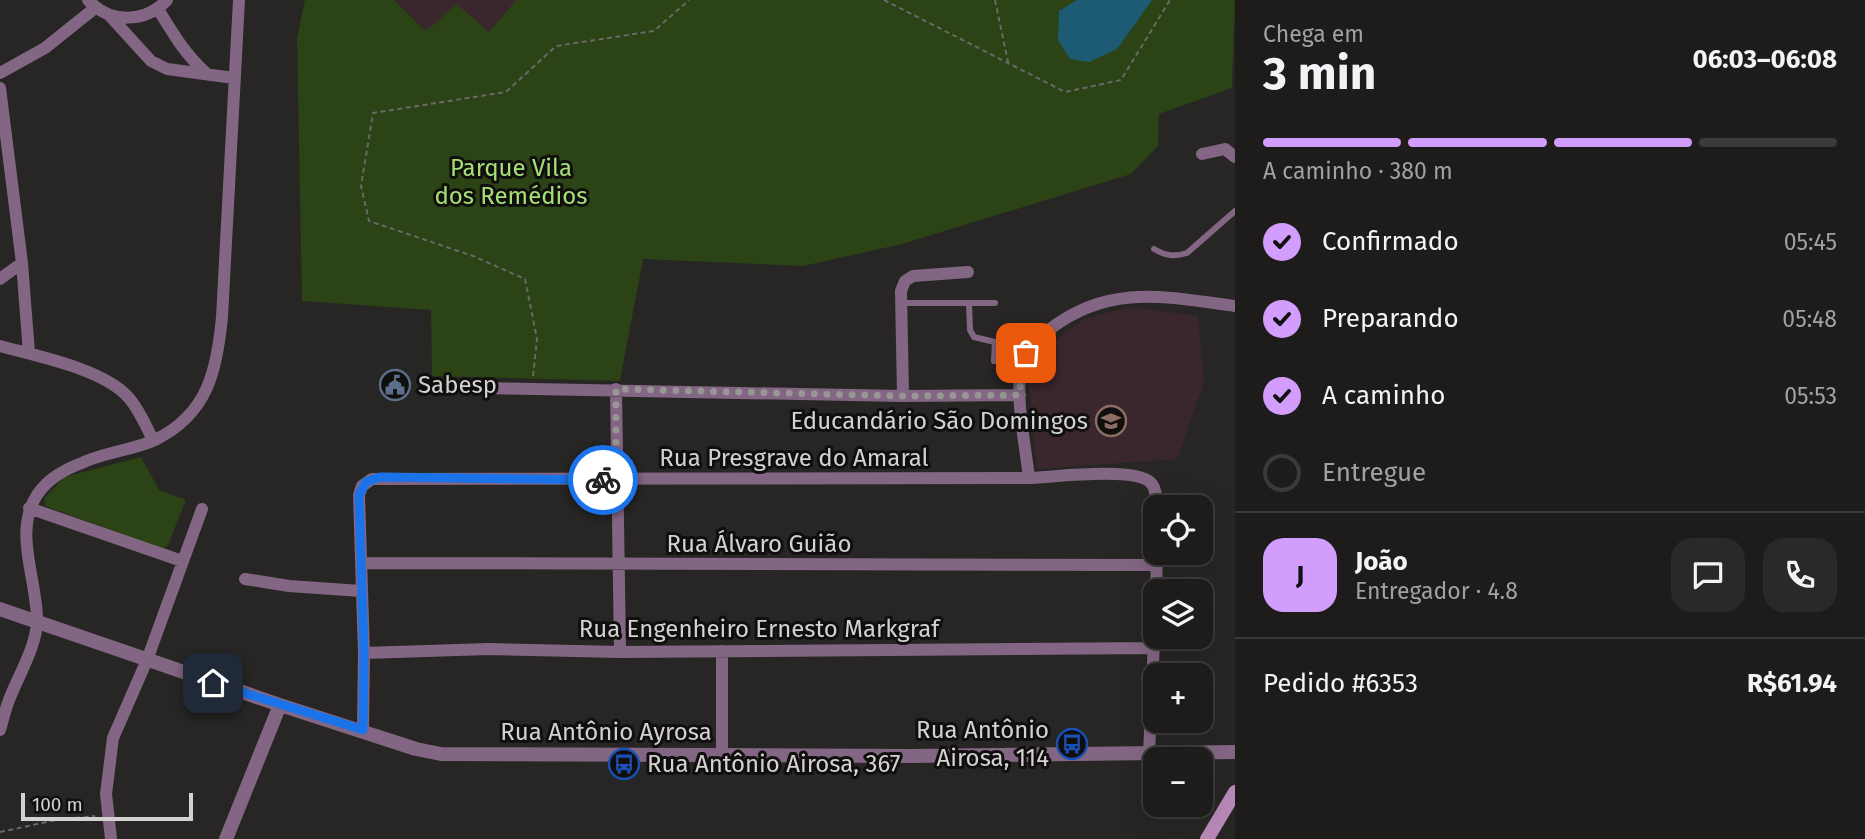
<!DOCTYPE html>
<html lang="pt">
<meta charset="utf-8">
<style>
:root{--surface:#1d1c1b;--page:#2a2928;--text:#f1f3f6;--muted:#a0a1a3;--line:#3b3a3a;--accent:#d29dfd}
body{margin:0;font-family:"Fira Sans",sans-serif;background:var(--page);color:var(--text);height:100vh;display:flex;flex-direction:column;font-size:26px;white-space:nowrap}
*{box-sizing:border-box;margin:0}
p{font-size:23px;color:var(--muted)}
.icon{flex:none;width:38px;height:38px;fill:none;stroke:currentColor;stroke-width:2;stroke-linecap:round;stroke-linejoin:round}
.map{position:relative;flex:1;overflow:hidden}
.drawer{display:flex;flex-direction:column;background:var(--surface);width:630px}
.drawer>*{flex:none}
.tools{position:absolute;left:1143px;top:495px;display:grid;gap:14px}
.tools a{display:grid;place-items:center;width:70px;height:70px;border-radius:14px;background:var(--surface);box-shadow:0 7px 28px #0002,0 0 0 2px var(--line);font-size:35px}
.scale{position:absolute;left:21px;bottom:18px;width:172px;box-sizing:border-box;padding-left:7px;border:4px solid #d4d2d1;border-top:0;font-size:19px;line-height:24px;white-space:nowrap;color:#d4d2d1;-webkit-text-stroke:5px #100f0e;paint-order:stroke}
.pin{position:absolute;display:grid;place-items:center;width:60px;height:60px;color:#fff;margin:-30px;border-radius:14px;box-shadow:0 4px 10px #0006}
.courier{position:absolute;display:grid;place-items:center;width:70px;height:70px;margin:-35px;border:5px solid #1a73e8;border-radius:50%;background:#fff;color:#222;box-shadow:0 2px 9px #0007}
.overview em{font-style:normal;font-weight:700}
.overview div{display:flex;flex-direction:column-reverse}
.overview{display:flex;align-items:center;justify-content:space-between;height:119px;padding:0 28px}
h1{font-size:46px;font-weight:700;line-height:52px}
.bar{display:grid;grid-template-columns:repeat(4,1fr);gap:10px 7px;align-content:center;height:84px;padding:0 28px}
.bar i{height:9px;border-radius:5px;background:var(--line)}
.bar .active{background:var(--accent)}
.bar p{grid-column:span 4}
.line{display:flex;align-items:center;gap:18px;padding:0 28px;border-top:2px solid var(--line)}
.line div{flex:1}
.round{display:grid;place-items:center;flex:none;width:74px;height:74px;border-radius:21px;background:var(--page)}
ol{padding:0 28px;list-style:none}
li{display:flex;align-items:center;gap:21px;height:77px}
li p{margin-inline-start:auto}
li .icon{padding:7px;border-radius:50%;background:var(--accent);color:#111;stroke-width:4}
li:last-child{color:var(--muted)}
li i{width:38px;height:38px;border:4px solid var(--line);border-radius:50%}
main{display:flex;flex:1;min-height:0}
.map>svg:first-child{display:block}
</style>
<main>
<div class="map">
<svg width="1235" height="839" viewBox="0 0 1235 839">
<rect width="100%" height="100%" fill="#272624"/>
<path fill="#3a272d" d="M394,0H516L489,32L426,31Z
M1129,307L1198,316L1204,383L1177,459L1037,469L1027,372L1049,345L1084,319Z"/>
<path fill="#2b4315" d="M305,0H394L426,31L457,4L489,32L516,0H1235L1232,88L1159,114L1158,146L1131,174L902,244L803,266L643,259L620,381L432,376L431,310L302,301L297,38Z
M141,457L159,490L186,500L168,545L163,549L45,506L44,499L64,477Z"/>
<path fill="#1d5b74" d="M1077,0H1152L1117,49L1089,62L1070,59L1058,40L1059,11Z"/>
<g fill="none" stroke-linecap="round" stroke-linejoin="round">
<path stroke="#6a6967" stroke-width="2" stroke-dasharray="5 3.5" stroke-linecap="butt" d="M884,0L1065,92L1121,80L1170,0
M995,0L1008,62
M533,376L537,339L525,279L473,256L369,221L361,186L373,113L506,92L556,46L654,31L689,0
M0,832L56,820L95,816"/>
<path stroke="#836683" stroke-width="6" d="M1154,249C1166,256 1174,257 1187,253L1235,211
M901,303H995
M969,303L970,330L974,337L995,342L994,361"/>
<path stroke="#836683" stroke-width="12" d="M88,0C110,24 145,23 167,0
M158,9C172,32 185,54 205,72
M109,15L151,61L167,69L234,78
M0,73L45,48L95,8
M0,88L22,263L29,353
M1202,154L1225,149L1235,157
M0,279L22,263
M0,346C37,356 104,369 129,398C140,411 146,426 153,440
M477,388L903,396L1020,395
M616,389L620,652
M903,396L901,291L905,281L913,276L968,272
M1029,478C1026,449 1014,393 1022,366C1026,349 1036,339 1050,329C1110,283 1166,297 1235,306
M29,508L182,561
M361,563L1157,565
M245,579L289,586L361,591
M1156,592L1157,553
M722,651V755
M364,653L488,649L620,652L1154,648
M0,730C3,720 5,710 9,700C18,676 37,646 37,620C37,579 13,532 37,495C48,478 66,469 84,462C106,452 133,450 155,440C208,414 217,370 222,317L239,0
M363,730L364,653L359,495L362,486L372,479L1029,478C1054,477 1133,467 1150,482C1157,488 1156,499 1157,508
M1149,754L1155,618
M111,839L106,794L113,738L147,660L202,509"/>
<path stroke="#836683" stroke-width="14" d="M0,609L280,705L416,749L441,754L911,756L1235,752
M226,839L280,705"/>
<path stroke="#b88ab8" stroke-width="14" d="M1207,839L1235,792"/>
</g>
<g fill="none" stroke-linecap="round" stroke-linejoin="round">
<path stroke="#979694" stroke-width="7" stroke-dasharray="0 12.6" d="M603,480H616V389L903,396L1020,395L1021,369L1026,353"/>
<path stroke="#1a73e8" stroke-width="9" d="M213,683L363,730L364,653L359,495L366,482L380,477L603,480"/>
</g>
<defs>
<g id="civic-ring" transform="scale(1.575)"><circle r="9.5" fill="#100f0e" stroke="#5c6f8a" stroke-width="1.5"/><path d="M-.6-6.5H3V-4.5H.6V-3L4-1V1h2V6H-6V1h2V-1L-.6-3ZM-1.2 2.5V6h2.4V2.5Z" fill="#5c6f8a"/></g>
<g id="school-ring" transform="scale(1.575)"><circle r="9.5" fill="#100f0e" stroke="#8d6e63" stroke-width="1.5"/><path d="M0-5L7-2L0 1L-7-2ZM-4 1L0 2.5L4 1V4Q0 6-4 4Z" fill="#8d6e63"/></g>
<g id="bus-ring" transform="scale(1.575)"><circle r="9.5" fill="#100f0e" stroke="#1a4fb4" stroke-width="1.5"/><path d="M-5-6H5V4H4V6H2V4H-2V6H-4V4H-5ZM-3.5-4V0h7V-4ZM-3.5 1.2v1.5H-2V1.2ZM2 1.2v1.5H3.5V1.2Z" fill="#1a4fb4"/></g>
</defs>
<g fill-rule="evenodd">
<use href="#civic-ring" x="395" y="385"/>
<use href="#school-ring" x="1111" y="421"/>
<use href="#bus-ring" x="1072" y="744"/>
<use href="#bus-ring" x="624" y="764"/>
</g>
<g text-anchor="middle" dominant-baseline="central" stroke-width="6" stroke-linejoin="round" paint-order="stroke">
<g font-size="24" fill="#a4e073" stroke="#100f0e">
<text x="511" y="168">Parque Vila<tspan x="511" dy="28">dos Remédios</tspan></text>
</g>
<g font-size="24" fill="#d4d2d1" stroke="#100f0e" text-anchor="start">
<text x="418" y="385">Sabesp</text>
<text x="1088" y="421" text-anchor="end">Educandário São Domingos</text>
<text x="1049" y="730" text-anchor="end">Rua Antônio<tspan x="1049" dy="28">Airosa, 114</tspan></text>
<text x="647" y="764">Rua Antônio Airosa, 367</text>
</g>
<g font-size="24" fill="#d4d2d1" stroke="#100f0e">
<text x="794" y="458">Rua Presgrave do Amaral</text>
<text x="759" y="544">Rua Álvaro Guião</text>
<text x="759" y="629">Rua Engenheiro Ernesto Markgraf</text>
<text x="606" y="732">Rua Antônio Ayrosa</text>
</g>
</g>
</svg>
<div class="tools">
<a><svg class="icon" aria-label="locate" viewBox="0 0 24 24"><circle cx="12" cy="12" r="6"/><path d="M12 2v4M12 18v4M2 12h4M18 12h4"/></svg></a>
<a><svg class="icon" aria-label="layers" viewBox="0 0 24 24"><path d="M12 4l9 5-9 5-9-5zM3 14l9 5 9-5"/></svg></a>
<a>+</a>
<a>−</a>
</div>
<div class="scale">100 m</div>
<div class="pin" style="left:1026px;top:353px;background:#ea580c"><svg class="icon" aria-label="bag" viewBox="0 0 24 24"><path d="M5 8h14l-1 12H6zM9 8a3 3 0 0 1 6 0"/></svg></div>
<div class="pin" style="left:213px;top:683px;background:#1f2937"><svg class="icon" aria-label="home" viewBox="0 0 24 24"><path d="M3 11l9-7 9 7M6 9v11h12V9"/></svg></div>
<div class="courier" style="left:603px;top:480px"><svg class="icon" aria-label="bike" viewBox="0 0 24 24"><circle cx="6" cy="16" r="4"/><circle cx="18" cy="16" r="4"/><path d="M6 16l4-8h5l3 8M10 8l3 8H6M13 5h3"/></svg></div>
</div>
<section class="drawer">
<div class="overview"><div><h1>3 min</h1><p>Chega em</p></div><em>06:03–06:08</em></div>
<div class="bar"><i class="active"></i><i class="active"></i><i class="active"></i><i></i><p>A caminho · 380 m</p></div>
<ol>
<li><svg class="icon" aria-label="check" viewBox="0 0 24 24"><path d="M5 12l5 5 9-10"/></svg>Confirmado<p>05:45</p></li>
<li><svg class="icon" aria-label="check" viewBox="0 0 24 24"><path d="M5 12l5 5 9-10"/></svg>Preparando<p>05:48</p></li>
<li><svg class="icon" aria-label="check" viewBox="0 0 24 24"><path d="M5 12l5 5 9-10"/></svg>A caminho<p>05:53</p></li>
<li><i></i>Entregue</li>
</ol>
<div class="line" style="height:126px"><b class="round" style="background:var(--accent);color:#111">J</b><div><b>João</b><p>Entregador · 4.8</p></div><a class="round"><svg class="icon" aria-label="chat" viewBox="0 0 24 24"><path d="M4 5h16v11H9l-5 4z"/></svg></a><a class="round"><svg class="icon" aria-label="phone" viewBox="0 0 24 24"><path d="M5 4h4l2 5-3 2q2 4 5 5l2-3 5 2v4C11 20 4 13 5 4z"/></svg></a></div>
<div class="line" style="height:91px"><div>Pedido #6353</div><b>R$61.94</b></div>
</section>
</main>
